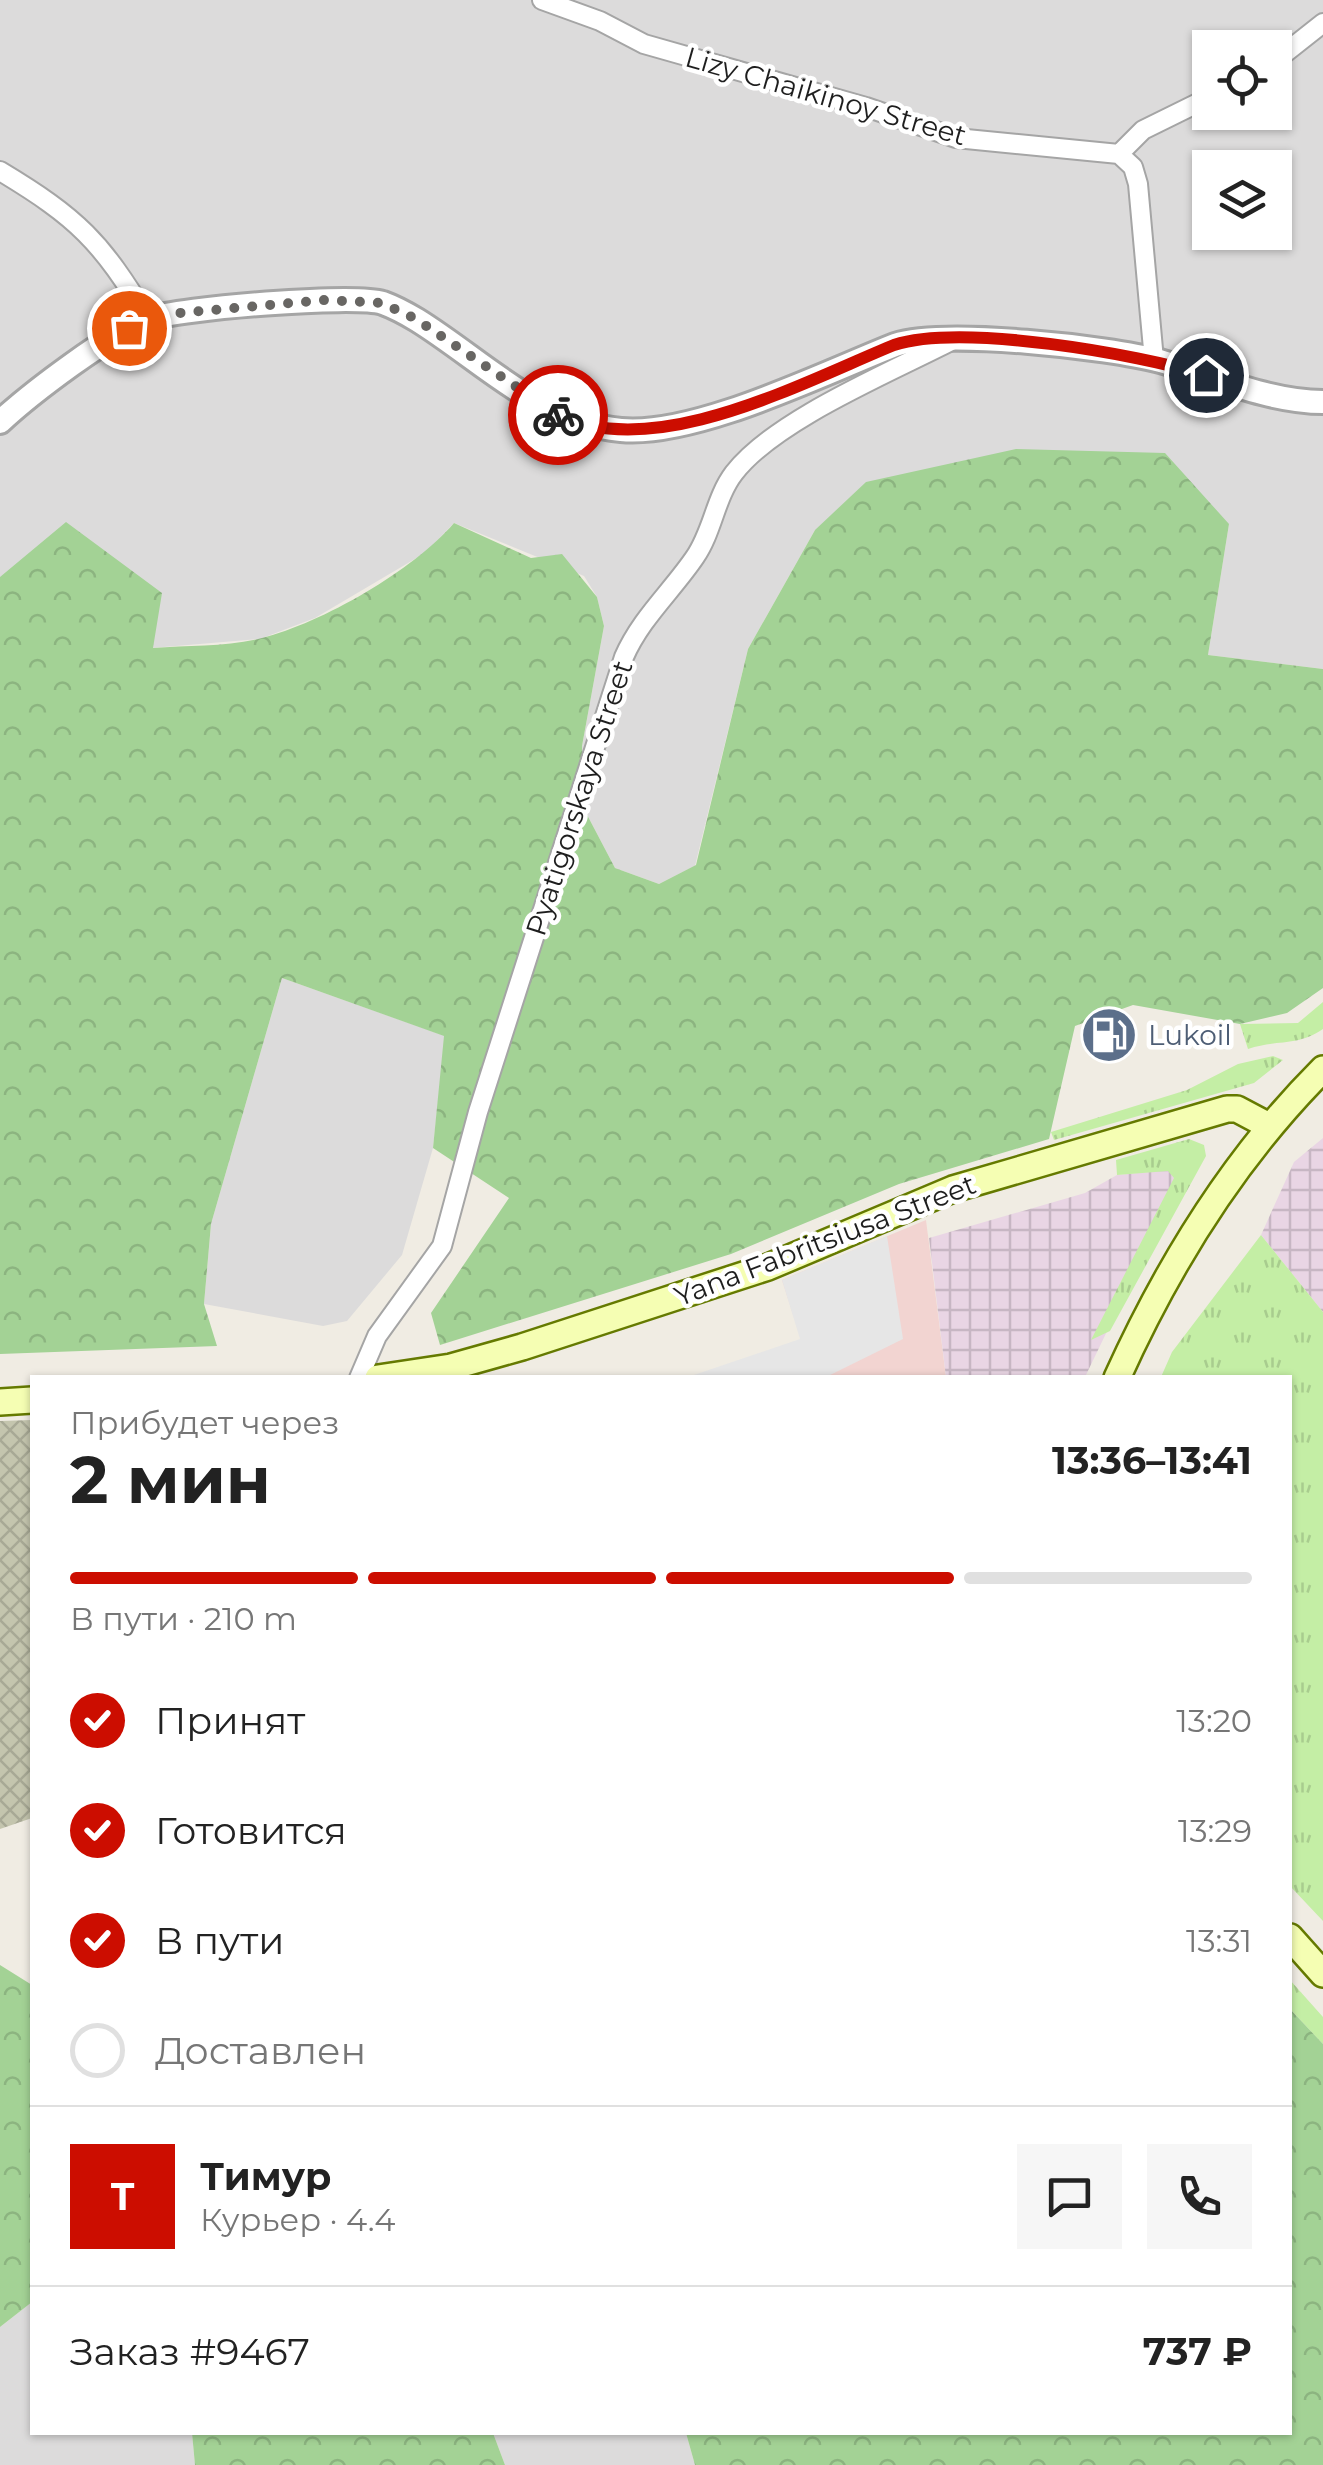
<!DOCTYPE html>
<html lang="ru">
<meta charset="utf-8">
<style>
:root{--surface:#fff;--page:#f6f6f6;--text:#222;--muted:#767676;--line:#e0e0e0;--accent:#cc0d00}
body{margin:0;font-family:Montserrat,sans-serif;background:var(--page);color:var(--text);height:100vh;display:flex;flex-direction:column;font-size:38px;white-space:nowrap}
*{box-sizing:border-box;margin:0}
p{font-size:32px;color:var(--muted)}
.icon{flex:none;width:55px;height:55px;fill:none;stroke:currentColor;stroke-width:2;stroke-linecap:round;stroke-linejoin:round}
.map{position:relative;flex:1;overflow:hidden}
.sheet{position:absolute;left:30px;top:1375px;width:1262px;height:1060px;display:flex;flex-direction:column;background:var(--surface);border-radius:0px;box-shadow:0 2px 8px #0004}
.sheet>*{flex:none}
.buttons{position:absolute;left:1192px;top:30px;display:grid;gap:20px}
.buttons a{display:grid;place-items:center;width:100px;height:100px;border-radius:0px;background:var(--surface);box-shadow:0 2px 8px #0004;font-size:50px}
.pin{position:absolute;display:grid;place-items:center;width:85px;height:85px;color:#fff;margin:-42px;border:5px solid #fff;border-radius:50%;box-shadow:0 2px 10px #0007}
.courier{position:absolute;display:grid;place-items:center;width:100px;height:100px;margin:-50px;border:8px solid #cc0d00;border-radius:50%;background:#fff;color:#222;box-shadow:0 2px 12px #0007}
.headline em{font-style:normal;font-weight:700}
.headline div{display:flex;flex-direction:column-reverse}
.headline{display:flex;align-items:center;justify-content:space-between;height:170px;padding:0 40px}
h1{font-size:65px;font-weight:700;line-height:75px}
.bar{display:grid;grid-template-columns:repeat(4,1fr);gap:15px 10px;align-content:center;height:120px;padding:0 40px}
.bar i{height:12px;border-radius:8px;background:var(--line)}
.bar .active{background:var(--accent)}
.bar p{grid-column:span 4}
.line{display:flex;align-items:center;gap:25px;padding:0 40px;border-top:2px solid var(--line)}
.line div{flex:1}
.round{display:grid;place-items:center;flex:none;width:105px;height:105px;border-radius:0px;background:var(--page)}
ol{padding:0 40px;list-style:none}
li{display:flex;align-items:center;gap:30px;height:110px}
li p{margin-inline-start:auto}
li .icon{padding:10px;border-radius:50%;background:var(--accent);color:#fff;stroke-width:4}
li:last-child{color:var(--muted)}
li i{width:55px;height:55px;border:5px solid var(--line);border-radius:50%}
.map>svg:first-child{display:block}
</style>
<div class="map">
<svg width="1323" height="2465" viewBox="0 0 1323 2465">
<defs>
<pattern id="industrial-grid" width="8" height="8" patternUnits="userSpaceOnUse" patternTransform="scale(2.5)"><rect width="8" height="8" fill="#e9d5e4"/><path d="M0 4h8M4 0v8" fill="none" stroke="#c7b6c3"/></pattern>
<pattern id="construction-cross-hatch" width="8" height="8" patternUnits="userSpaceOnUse" patternTransform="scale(2.5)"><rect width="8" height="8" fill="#c4c5ae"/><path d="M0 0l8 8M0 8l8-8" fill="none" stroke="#a8a995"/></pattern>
<pattern id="grass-tufts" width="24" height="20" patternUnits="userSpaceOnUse" patternTransform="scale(2.5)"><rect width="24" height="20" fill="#c4eea5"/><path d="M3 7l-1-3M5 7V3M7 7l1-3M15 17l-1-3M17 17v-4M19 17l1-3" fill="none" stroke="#a8cc8e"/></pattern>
<pattern id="forest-crowns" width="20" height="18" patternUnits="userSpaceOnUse" patternTransform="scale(2.5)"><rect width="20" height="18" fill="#a3d295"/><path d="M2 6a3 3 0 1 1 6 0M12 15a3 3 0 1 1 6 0" fill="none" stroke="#8cb480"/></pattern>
</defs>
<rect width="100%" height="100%" fill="#f0ece3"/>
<path fill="#dcdbdb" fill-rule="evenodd" d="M0,0H1323V669L1208,655L1229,524L815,530L748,649L695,866L659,884L615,868L584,809L582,746L604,626L597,597L584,576L454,523L425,553L315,618L260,639L152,648L0,577ZM1210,48H1275V112H1210ZM1210,168H1275V232H1210Z
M282,978L445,1036L433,1148L402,1255L347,1321L323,1326L204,1304L211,1224Z
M32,2302V2432L192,2433L195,2465H0V2327Z
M493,2433H686L695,2465H505Z"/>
<path fill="#f2d4d1" d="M926,1220L946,1377H813L782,1280Z"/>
<path fill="url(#industrial-grid)" d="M1323,1138V1312L1261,1235L1294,1162Z
M1179,1169L1181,1178L1085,1377H946L929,1238L1085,1193L1117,1175Z"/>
<path fill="url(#construction-cross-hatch)" d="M32,1420V1818L0,1829V1421Z"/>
<path fill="url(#grass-tufts)" d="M1323,1002V1029C1297,1047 1277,1039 1248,1049L1240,1024L1298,1023Z
M1273,1056L1283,1060L1254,1083L1054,1140L1051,1132L1187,1090L1238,1064Z
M1189,1139L1204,1145L1206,1156L1110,1331L1091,1340L1174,1178L1168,1171L1117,1175L1116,1160Z
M1261,1235L1323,1312V1921L1290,1886V1378L1161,1377L1172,1352Z
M1290,1980L1323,2017V2044L1290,2009Z"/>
<path fill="url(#forest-crowns)" d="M1016,449L1165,453L1229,524L1208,655L1323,669V988L1287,1013L1240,1024L1133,1005L1075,1026L1049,1139L899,1184L731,1254L440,1345L431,1313L509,1198L433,1148L444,1036L282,978L211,1224L204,1304L217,1346L0,1354V577L66,522L162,593L153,648C188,645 228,647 262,638C322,623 414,570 454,523L531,558L562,554L597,597L604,626L582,746L584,809L615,868L659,884L696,865L748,649L815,530L866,482Z
M0,1965L32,1985V2302L0,2327Z
M1290,2009L1323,2044V2465H695L686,2433L1290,2432Z
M192,2433H493L505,2465H195Z"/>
<path fill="#e6e6e6" d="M887,1236L903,1339L826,1377H688L800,1339L782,1280Z"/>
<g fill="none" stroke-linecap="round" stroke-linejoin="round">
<g stroke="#a5a5a5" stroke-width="22">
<path id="minor" d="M542,0L600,21L644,44L866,107L956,138L1119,154L1133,167L1138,184L1154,360
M1275,61L1323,23
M1119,154L1143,130L1210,97
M0,171C78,218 101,241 148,319
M359,1378L377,1336L442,1246L478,1112L624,657C641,618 672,591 695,557C713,531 715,498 734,473C775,420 889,373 951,341"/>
</g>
<g stroke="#a5a5a5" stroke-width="28">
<path id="tertiary" d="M0,422C30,394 111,332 149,319C179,308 354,294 383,303C394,307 407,314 417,320C483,361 541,423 621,430C695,437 824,373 895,345C944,329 1108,347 1160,361C1212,376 1269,402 1323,402"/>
</g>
<g stroke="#657a00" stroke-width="30">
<path id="secondary" d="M378,1378L451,1367L522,1347L768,1267L953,1189L1227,1109H1237L1269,1126
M1117,1378C1168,1265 1236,1156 1323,1069
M0,1402L32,1400
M1290,1937L1323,1974"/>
</g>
<use href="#minor" stroke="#fff" stroke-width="18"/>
<use href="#tertiary" stroke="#fff" stroke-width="22"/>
<use href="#secondary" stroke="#f5feb3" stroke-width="25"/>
</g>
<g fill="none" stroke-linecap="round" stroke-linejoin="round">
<path stroke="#686663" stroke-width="10" stroke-dasharray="0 18" d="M129,328L168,314L325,300L382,303L416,319L558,415"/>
<path stroke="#cc0d00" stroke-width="12" d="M558,415C656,462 801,383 894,345C963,323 1136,354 1206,375"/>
</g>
<defs>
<g id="fuel-disc" transform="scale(2.875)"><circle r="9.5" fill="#5c6f8a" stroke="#fff"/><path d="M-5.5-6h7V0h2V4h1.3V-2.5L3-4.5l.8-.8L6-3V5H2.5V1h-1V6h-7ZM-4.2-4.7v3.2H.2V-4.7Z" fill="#fff"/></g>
</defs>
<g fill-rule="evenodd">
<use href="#fuel-disc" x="1109" y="1035"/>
</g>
<g text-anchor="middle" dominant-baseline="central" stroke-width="9" stroke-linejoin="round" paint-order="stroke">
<g font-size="28" fill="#1e1e1e" stroke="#fff">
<text transform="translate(826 96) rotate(16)">Lizy Chaikinoy Street</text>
<text transform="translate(579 798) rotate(-72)">Pyatigorskaya Street</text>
<text transform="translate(825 1240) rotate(-21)">Yana Fabritsiusa Street</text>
</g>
<g font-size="28" fill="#4e5e75" stroke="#fff" text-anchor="start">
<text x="1148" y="1035">Lukoil</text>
</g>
</g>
</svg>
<div class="buttons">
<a><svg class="icon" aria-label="locate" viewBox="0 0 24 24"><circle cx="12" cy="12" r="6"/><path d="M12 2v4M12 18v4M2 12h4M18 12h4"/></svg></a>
<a><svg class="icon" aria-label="layers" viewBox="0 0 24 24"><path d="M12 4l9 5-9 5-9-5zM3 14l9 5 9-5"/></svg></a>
</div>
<div class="pin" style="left:129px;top:328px;background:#ea580c"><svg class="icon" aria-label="bag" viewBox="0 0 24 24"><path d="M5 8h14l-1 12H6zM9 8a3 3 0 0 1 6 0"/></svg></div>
<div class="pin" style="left:1206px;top:375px;background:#1f2937"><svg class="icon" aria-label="home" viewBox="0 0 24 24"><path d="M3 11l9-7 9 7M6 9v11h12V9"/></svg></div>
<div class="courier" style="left:558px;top:415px"><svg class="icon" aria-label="bike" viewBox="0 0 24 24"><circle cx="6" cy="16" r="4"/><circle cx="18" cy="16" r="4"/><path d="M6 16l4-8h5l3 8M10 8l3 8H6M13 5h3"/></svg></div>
<section class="sheet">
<div class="headline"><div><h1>2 мин</h1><p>Прибудет через</p></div><em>13:36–13:41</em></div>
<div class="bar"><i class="active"></i><i class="active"></i><i class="active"></i><i></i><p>В пути · 210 m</p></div>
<ol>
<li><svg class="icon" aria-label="check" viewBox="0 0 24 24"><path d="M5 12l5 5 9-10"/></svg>Принят<p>13:20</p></li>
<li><svg class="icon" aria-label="check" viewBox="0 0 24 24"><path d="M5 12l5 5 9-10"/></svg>Готовится<p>13:29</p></li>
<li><svg class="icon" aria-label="check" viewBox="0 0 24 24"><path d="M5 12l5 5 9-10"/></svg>В пути<p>13:31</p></li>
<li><i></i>Доставлен</li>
</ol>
<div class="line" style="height:180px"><b class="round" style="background:var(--accent);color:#fff">Т</b><div><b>Тимур</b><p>Курьер · 4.4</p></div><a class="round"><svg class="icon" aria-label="chat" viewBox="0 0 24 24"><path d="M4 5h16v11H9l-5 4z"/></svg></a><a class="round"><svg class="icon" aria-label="phone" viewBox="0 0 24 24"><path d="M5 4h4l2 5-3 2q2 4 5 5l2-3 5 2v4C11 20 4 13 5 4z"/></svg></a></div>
<div class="line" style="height:130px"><div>Заказ #9467</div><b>737 ₽</b></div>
</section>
</div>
